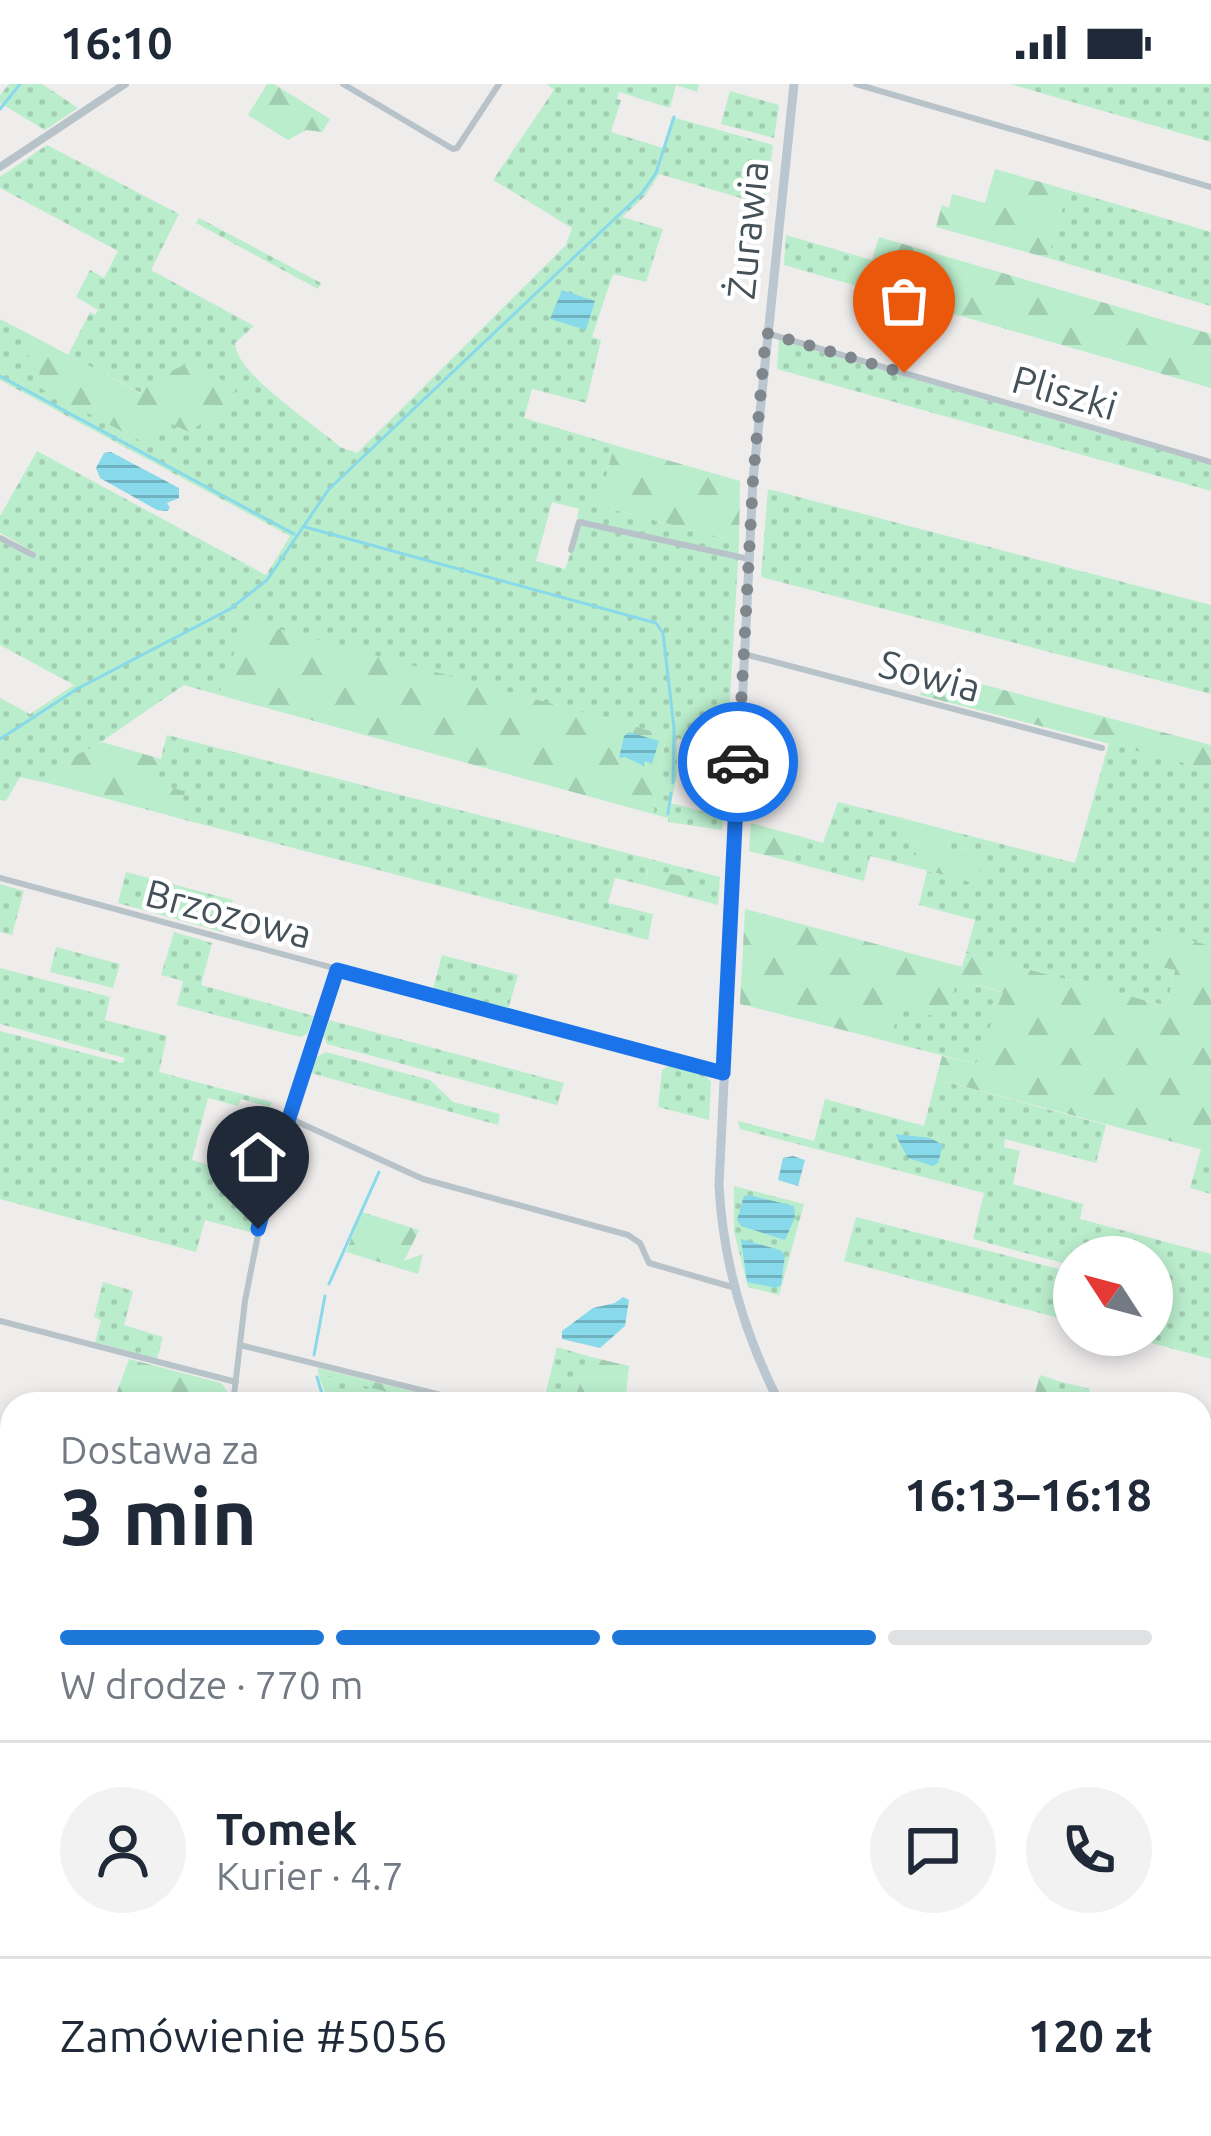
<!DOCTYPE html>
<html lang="pl">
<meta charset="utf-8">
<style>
:root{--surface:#fff;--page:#f2f2f3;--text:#1f2937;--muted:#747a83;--line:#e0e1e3;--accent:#1c77d9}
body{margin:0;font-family:Ubuntu,sans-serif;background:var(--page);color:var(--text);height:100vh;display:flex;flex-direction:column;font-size:45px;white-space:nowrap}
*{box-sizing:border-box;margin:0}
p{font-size:39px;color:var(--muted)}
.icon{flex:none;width:66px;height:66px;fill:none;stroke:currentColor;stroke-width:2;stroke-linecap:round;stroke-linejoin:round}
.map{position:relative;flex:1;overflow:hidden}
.details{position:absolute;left:0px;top:1308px;width:1212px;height:744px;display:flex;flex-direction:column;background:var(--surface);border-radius:36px 36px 0 0;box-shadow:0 6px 18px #0003}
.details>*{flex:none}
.needle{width:78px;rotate:306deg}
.controls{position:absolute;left:1053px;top:1152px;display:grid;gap:24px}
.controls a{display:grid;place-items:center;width:120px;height:120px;border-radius:50%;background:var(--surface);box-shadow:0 6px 18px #0003;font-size:60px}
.pin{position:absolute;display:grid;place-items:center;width:102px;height:102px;color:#fff;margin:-123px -51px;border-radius:50% 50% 50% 0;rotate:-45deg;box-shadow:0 0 12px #0007}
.pin .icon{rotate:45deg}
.courier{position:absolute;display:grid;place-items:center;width:120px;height:120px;margin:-60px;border:9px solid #1a73e8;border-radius:50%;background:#fff;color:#222;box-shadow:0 3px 15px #0007}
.overview em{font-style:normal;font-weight:700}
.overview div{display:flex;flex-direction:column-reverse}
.overview{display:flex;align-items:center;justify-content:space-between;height:204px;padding:0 60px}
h1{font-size:78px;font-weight:700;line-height:90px}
.bar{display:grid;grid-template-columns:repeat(4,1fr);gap:18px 12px;align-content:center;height:144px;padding:0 60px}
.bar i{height:15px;border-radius:9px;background:var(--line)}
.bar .on{background:var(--accent)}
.bar p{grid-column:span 4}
.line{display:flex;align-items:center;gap:30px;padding:0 60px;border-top:3px solid var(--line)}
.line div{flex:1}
.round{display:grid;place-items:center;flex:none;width:126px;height:126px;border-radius:63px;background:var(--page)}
.status{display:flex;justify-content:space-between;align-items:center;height:84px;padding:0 60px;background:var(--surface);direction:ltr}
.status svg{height:33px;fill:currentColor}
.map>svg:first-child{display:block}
</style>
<div class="status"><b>16:10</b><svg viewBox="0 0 49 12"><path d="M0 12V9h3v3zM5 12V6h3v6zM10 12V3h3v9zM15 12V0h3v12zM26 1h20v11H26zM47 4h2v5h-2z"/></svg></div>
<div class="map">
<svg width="1211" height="2052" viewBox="0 0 1211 2052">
<defs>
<pattern id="grass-dots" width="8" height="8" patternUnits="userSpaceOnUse" patternTransform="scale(3)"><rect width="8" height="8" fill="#baedcc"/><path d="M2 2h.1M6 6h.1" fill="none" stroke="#a1cdb1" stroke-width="1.8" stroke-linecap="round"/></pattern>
<pattern id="forest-firs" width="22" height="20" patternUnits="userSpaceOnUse" patternTransform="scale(3)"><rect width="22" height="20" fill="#baedcc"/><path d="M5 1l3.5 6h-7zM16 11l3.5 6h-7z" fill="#a1cdb1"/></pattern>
<pattern id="water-rules" width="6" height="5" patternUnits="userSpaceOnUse" patternTransform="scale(3)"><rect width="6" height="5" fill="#88d9e9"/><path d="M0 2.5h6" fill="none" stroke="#71b2c0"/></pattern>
</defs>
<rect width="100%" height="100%" fill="#efecec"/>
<path fill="#fbf4e5" d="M44,2040H262L256,2052H66Z
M1004,2040H1056L1059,2049L1057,2052H1003Z"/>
<path fill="url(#grass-dots)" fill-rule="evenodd" d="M9,0H42L78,24L45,46L0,19V11Z
M547,0H699L697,8L676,1L670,24L619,8L617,15L621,16L611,48L663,64L672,33L773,61L765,121L659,90L645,112L622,133L663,145L646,198L613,190L592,253L601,256L586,319L532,305L524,334L614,361L599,422L739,458L727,667L677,654V692L671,719L723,733L722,746L668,738V734L653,730L666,651L246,537L219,611L184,601L85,669L69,675L52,700L20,693L6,717L0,716V614L30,630L74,601L0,561V457L32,474L36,469L0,449V432L37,367L266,491L290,452L0,296V235L31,251L23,266L39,280L41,290L149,361L163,335L141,309L68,271L90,228L95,231L98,226L76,213L90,186L104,194L118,167L0,104V93L47,61L179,130L151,186L254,242L235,259C236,291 315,340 340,363L357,369L566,161L572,144L493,96L554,6ZM552,418L579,425L577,434L582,436L565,485L536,477Z
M1010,0H1211V58Z
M730,7L779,21L774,54L721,40Z
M1068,106L1211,148V222L1048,174Z
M199,134L321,199L318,205L196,139Z
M786,151L851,170L843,198L784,181Z
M779,256L1211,381V407L777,285Z
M768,405L1211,521V610L761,493Z
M167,651L720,793L718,821L688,813L690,795L648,785L644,801L615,794L608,819L653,830L648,856L178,734L184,707L154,700Z
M1109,659L1211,686V862L1153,846L1175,885L1167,922L966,869L975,836L919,821L927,787L977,799L982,776L946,766L951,747L1075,779Z
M838,718L902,734L897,752L917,758L910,782L870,772L864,797L792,778L799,752L823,759Z
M126,788L233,816L223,848L118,819Z
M0,800L24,807L12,851L0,848Z
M174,848L212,859L201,901L314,932L307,950L300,953L177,921L183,897L161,891Z
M56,863L120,880L113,904L50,888Z
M442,871L518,891L508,925L433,905Z
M0,884L110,913L105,936L167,952L159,988L272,1018L270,1023L241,1015L238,1022L208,1014L192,1076L263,1097L250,1148L205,1136L196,1168L0,1115V947L123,979L125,974L0,940Z
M957,896L1004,909L976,980L890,958L899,923Z
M329,936L564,999L557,1021L327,960L324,953Z
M326,968L430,996L453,1018L500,1030L498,1041L311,989L316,973Z
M669,982L705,991L711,998L709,1036L658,1023L662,986Z
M936,995L1106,1041L1096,1079L1005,1055L1004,1063L1020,1067L1013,1100L1083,1120L1080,1135L1211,1170V1275L1122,1251H1152V1173H1074V1182L973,1155L984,1109L740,1045L738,1037L814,1057L825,1015L924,1042Z
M1201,1065L1211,1068V1110L1190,1104Z
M734,1102L804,1120L779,1211L748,1203L734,1147Z
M856,1133L1074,1189V1238L844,1177Z
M103,1198L133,1207L124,1241L163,1253L157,1275L95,1258L101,1236L94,1233Z
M557,1263L591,1273L572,1320H543Z
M318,1289L444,1320H329Z
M1058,1297L1090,1305L1086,1320H1056Z
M1200,1329L1211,1332V1406L1200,1403Z
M12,1415V1504L0,1531V1417Z
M0,1625L12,1628V1763L0,1761Z
M0,1847L12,1853V2040H26L21,2049L0,2046Z
M611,2040H737L736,2052H610Z
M1100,2040H1141L1151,2052H1090Z"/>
<path fill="url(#forest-firs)" d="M267,0H274L330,35L322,48L306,46L288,56L248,31Z
M995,85L1068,106L1048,174L936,143L942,121L949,124L952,110L985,119Z
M879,153L1211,250V304L843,198L851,170L872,176Z
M31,251L140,309L153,297L189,278L237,304L218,328L189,348L163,336L150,362L40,304L39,280L23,266Z
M614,361L740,397L739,458L599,422Z
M246,536L666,651L653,730L219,611Z
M929,586L1211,661V686L920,611Z
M102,658L161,675L155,700L185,707L178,734L52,700L69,675Z
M751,739L799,752L792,778L749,767Z
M917,758L983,776L977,800L910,782Z
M649,784L691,795L688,813L644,801Z
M745,825L962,883L966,869L1167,922L1175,886L1145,879L1153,846L1211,862V1068L936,995L942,972L976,980L1003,908L957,896L946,935L899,924L890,958L740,920Z
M362,1128L419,1146L404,1177L423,1170L418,1190L346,1168Z
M591,1273L629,1282L625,1320H572Z
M129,1275L221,1299L227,1307L225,1320H127L114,1316Z
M318,1284L464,1320C416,1320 365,1301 318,1289Z
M1040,1291L1058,1297L1056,1320H1032Z
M1200,1493L1211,1496V1591L1200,1592Z
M1200,1902L1211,1907V1989L1200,2002Z
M1200,2036L1211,2043L1203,2052H1151L1141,2040H1200Z"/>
<path fill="#baedcc" d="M902,734L951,747L946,766L896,752Z"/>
<path fill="url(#water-rules)" d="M562,206L595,217L586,246L550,235Z
M111,368L179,404V414L167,419L170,424L167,427L157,426L100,394L96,384L104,369Z
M629,648L659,657L652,680L645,677L644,682L625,673L619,674L624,652Z
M895,1050L930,1054L943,1061L938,1079L933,1082L908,1074Z
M793,1072L805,1076L798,1102L778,1096L783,1074Z
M749,1111L794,1122L795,1133L785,1156L741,1142L737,1136L744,1112Z
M741,1155L780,1166L785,1171L781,1201L776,1204L747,1198Z
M623,1213L629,1216L625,1242L600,1264L562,1255V1247L593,1224L615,1219Z"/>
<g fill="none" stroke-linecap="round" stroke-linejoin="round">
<path stroke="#88d9e9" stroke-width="3" d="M0,25L20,0
M0,292L294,450
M305,443L656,539L663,549L674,644L673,699
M0,655L77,605L230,525L267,496L329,405L642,109L656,89L674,33
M668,730L671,709
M329,1200L379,1088
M314,1271L325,1212
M317,1293L325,1320
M266,2052L272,2040"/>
<path stroke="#b8c2c9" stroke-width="6" d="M343,0L453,65L457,64L499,0
M856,0L1211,103
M766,249L1211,378
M0,454L33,471
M571,466L579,438L749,475
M744,570L1102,664
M0,794L723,989
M289,1034L423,1095L628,1151L640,1159L649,1179L732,1203
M0,1237L236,1298
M240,1261L477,1320
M233,1320L245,1217L265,1115L336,887
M0,1621L12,1624
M1200,1817L1211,1790
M30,2052L36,2040"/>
<path stroke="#b8c2c9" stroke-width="8" d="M0,83L125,0"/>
<path stroke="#bac6d0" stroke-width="9" d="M780,1320C744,1250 723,1179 719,1101L753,396L794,0
M1071,2052L1082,2040"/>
</g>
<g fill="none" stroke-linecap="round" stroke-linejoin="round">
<path stroke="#80878c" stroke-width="12" stroke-dasharray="0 21.6" d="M738,678L753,396L766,249L904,289"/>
<path stroke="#1a73e8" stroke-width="15" d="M258,1145L289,1034L337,886L723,989L738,678"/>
</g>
<g text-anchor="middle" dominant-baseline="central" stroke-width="9" stroke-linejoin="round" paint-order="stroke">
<g font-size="39" fill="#455159" stroke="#fff">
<text transform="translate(747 146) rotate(-84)">Żurawia</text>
<text transform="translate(1065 308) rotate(16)">Pliszki</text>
<text transform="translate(930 591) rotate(15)">Sowia</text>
<text transform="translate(229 829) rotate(15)">Brzozowa</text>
</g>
</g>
</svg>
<div class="controls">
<a><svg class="needle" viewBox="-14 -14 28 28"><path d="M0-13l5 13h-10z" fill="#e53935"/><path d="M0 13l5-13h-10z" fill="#747a83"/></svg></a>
</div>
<div class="pin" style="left:904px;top:289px;background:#ea580c"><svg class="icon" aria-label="bag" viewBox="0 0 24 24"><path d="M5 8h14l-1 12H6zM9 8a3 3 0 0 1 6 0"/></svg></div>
<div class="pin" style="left:258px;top:1145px;background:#1f2937"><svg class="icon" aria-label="home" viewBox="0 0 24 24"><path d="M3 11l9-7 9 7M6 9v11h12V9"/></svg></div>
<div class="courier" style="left:738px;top:678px"><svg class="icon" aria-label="car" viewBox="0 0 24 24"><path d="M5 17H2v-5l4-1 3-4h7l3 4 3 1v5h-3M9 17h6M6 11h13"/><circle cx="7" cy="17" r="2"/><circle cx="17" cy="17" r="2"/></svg></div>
<section class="details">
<div class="overview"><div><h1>3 min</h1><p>Dostawa za</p></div><em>16:13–16:18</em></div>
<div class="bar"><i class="on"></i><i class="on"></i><i class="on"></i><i></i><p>W drodze · 770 m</p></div>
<div class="line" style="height:216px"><a class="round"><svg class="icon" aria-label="person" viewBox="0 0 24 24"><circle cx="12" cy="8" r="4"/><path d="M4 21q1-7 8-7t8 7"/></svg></a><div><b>Tomek</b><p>Kurier · 4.7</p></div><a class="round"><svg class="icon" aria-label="chat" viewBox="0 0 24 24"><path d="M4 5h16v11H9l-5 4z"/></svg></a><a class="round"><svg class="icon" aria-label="phone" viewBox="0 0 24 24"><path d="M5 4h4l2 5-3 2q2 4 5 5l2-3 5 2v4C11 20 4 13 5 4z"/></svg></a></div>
<div class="line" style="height:156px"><div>Zamówienie #5056</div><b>120 zł</b></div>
</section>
</div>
